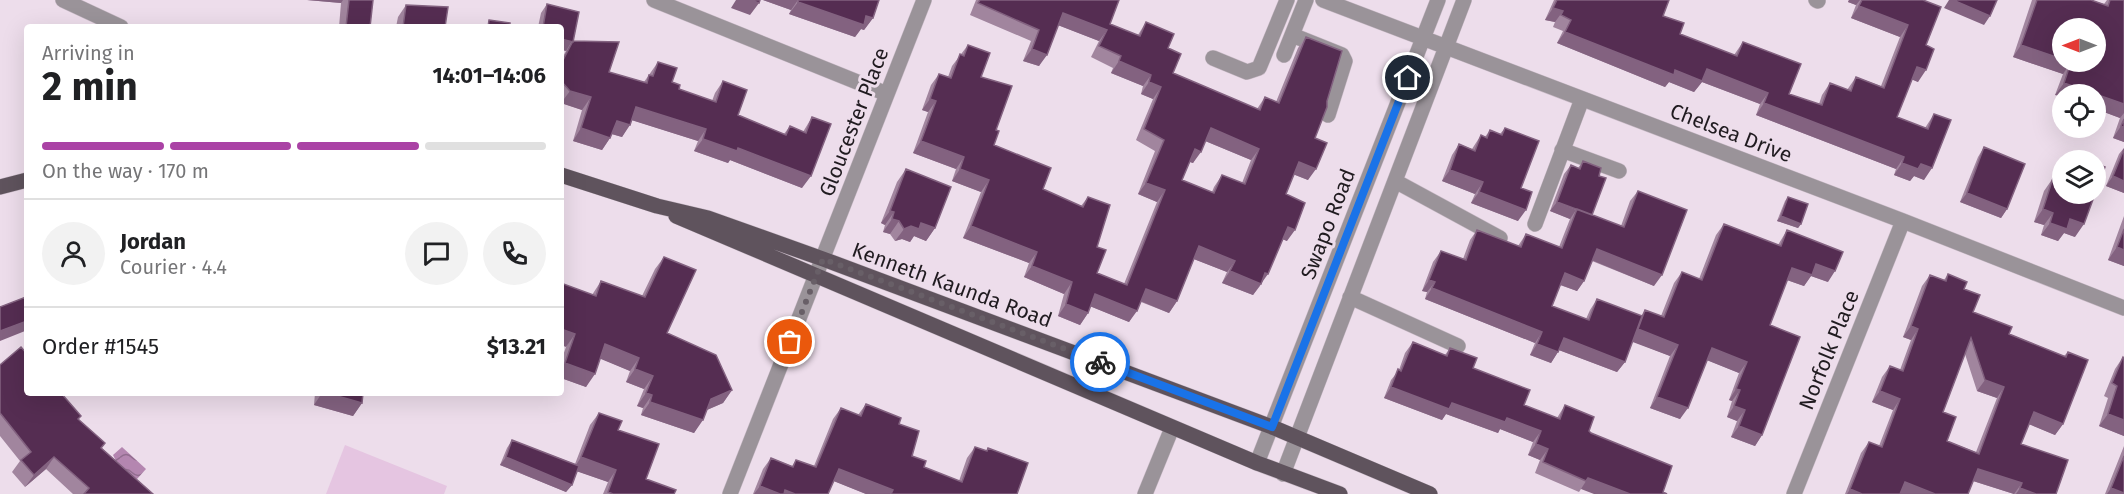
<!DOCTYPE html>
<meta charset="utf-8">
<style>
:root{--surface:#fff;--page:#f2f2f2;--text:#202124;--muted:#757577;--line:#e0e0e0;--accent:#aa42a5}
body{margin:0;font-family:"Fira Sans",sans-serif;background:var(--page);color:var(--text);height:100vh;display:flex;flex-direction:column;font-size:22px;white-space:nowrap}
*{box-sizing:border-box;margin:0}
p{font-size:20px;color:var(--muted)}
.icon{flex:none;width:33px;height:33px;fill:none;stroke:currentColor;stroke-width:2;stroke-linecap:round;stroke-linejoin:round}
.map{position:relative;flex:1;overflow:hidden}
.details{position:absolute;left:24px;top:24px;width:540px;height:372px;display:flex;flex-direction:column;background:var(--surface);border-radius:6px;box-shadow:0 6px 24px #0002}
.details>*{flex:none}
.needle{width:39px;rotate:270deg}
.buttons{position:absolute;left:2052px;top:18px;display:grid;gap:12px}
.buttons a{display:grid;place-items:center;width:54px;height:54px;border-radius:50%;background:var(--surface);box-shadow:0 6px 24px #0002;font-size:30px}
.pin{position:absolute;display:grid;place-items:center;width:51px;height:51px;color:#fff;margin:-26px;border:3px solid #fff;border-radius:50%;box-shadow:0 2px 6px #0007}
.courier{position:absolute;display:grid;place-items:center;width:60px;height:60px;margin:-30px;border:4px solid #1a73e8;border-radius:50%;background:#fff;color:#222;box-shadow:0 2px 8px #0007}
.head em{font-style:normal;font-weight:700}
.head div{display:flex;flex-direction:column-reverse}
.head{display:flex;align-items:center;justify-content:space-between;height:102px;padding:0 18px}
h1{font-size:39px;font-weight:700;line-height:45px}
.bar{display:grid;grid-template-columns:repeat(4,1fr);gap:9px 6px;align-content:center;height:72px;padding:0 18px}
.bar i{height:8px;border-radius:4px;background:var(--line)}
.bar .selected{background:var(--accent)}
.bar p{grid-column:span 4}
.line{display:flex;align-items:center;gap:15px;padding:0 18px;border-top:2px solid var(--line)}
.line div{flex:1}
.round{display:grid;place-items:center;flex:none;width:63px;height:63px;border-radius:32px;background:var(--page)}
.map>svg:first-child{display:block}
</style>
<div class="map">
<svg width="2124" height="494" viewBox="0 0 2124 494">
<defs>
<pattern id="water-waves" width="16" height="10" patternUnits="userSpaceOnUse" patternTransform="scale(1.5)"><rect width="16" height="10" fill="#b486b0"/><path d="M0 5q4-4 8 0t8 0" fill="none" stroke="#926d8f"/></pattern>
</defs>
<rect width="100%" height="100%" fill="#edddeb"/>
<path fill="#e5c5e1" d="M345,445L447,486L444,494H326Z"/>
<path fill="url(#water-waves)" d="M122,447L146,469L137,479L123,475L113,455Z"/>
<g fill="none" stroke-linecap="round" stroke-linejoin="round">
<g stroke="#c8bac6" stroke-width="16">
<path id="minor" d="M63,0L121,27
M654,0L887,94
M1323,0L1903,221L2124,308
M1816,0L1818,1
M1292,35L1342,55L1345,61L1328,115
M1284,55L1306,0
M1213,58L1247,72L1259,68L1287,0
M1562,150L1619,171
M1395,181L1500,238
M1535,224L1582,99
M1350,297L1458,346
M1257,463L1438,0
M1283,474L1464,0
M730,494L924,0
M1145,494L1172,428
M1794,494L1903,221"/>
</g>
<g stroke="#c8bac6" stroke-width="16">
<path id="major" d="M561,175L657,206L708,218L823,259L1272,427L1430,494
M0,187L27,180
M676,216L1257,463L1340,494"/>
</g>
<use href="#minor" stroke="#9a9399" stroke-width="15"/>
<use href="#major" stroke="#5f535d" stroke-width="15"/>
</g>
<path fill="#a1859e" fill-rule="evenodd" d="M307,0H373L370,27H339L341,3Z
M763,0H879L873,18L864,30L861,29L855,37L789,14L791,10Z
M976,0H1119L1110,24L1138,35L1146,22L1168,48L1173,73L1257,109L1265,97L1276,102L1298,48L1306,37L1315,138L1308,180L1293,174L1286,194L1287,241L1282,239L1260,286L1253,295L1222,283L1227,272L1194,259L1177,301L1169,313L1141,302L1129,322L1090,306L1088,313L1080,325L1058,316L1064,294L1024,277L1029,263L963,238L981,192L952,181L956,169L913,153L928,112L922,110L931,85L939,74L948,77L952,66L968,45L981,77L996,130L994,145L1043,189L1081,206L1088,197L1097,247V273L1124,284L1157,202L1138,194L1155,151L1136,140L1153,99L1141,94L1143,86L1111,73L1113,68L1091,57L1099,41L1058,25L1039,66L1023,61L1031,41L970,15ZM1205,141L1251,160L1242,183L1222,175L1214,187L1212,192L1182,180L1190,162L1193,163Z
M1554,0H1669L1663,16L1680,34L1734,55L1743,42L1789,94L1819,104L1822,95L1830,83L1847,90L1856,77L1881,86L1900,37L1851,18L1856,5L1848,2L1849,0H1923L1926,45L1918,82L1912,79L1897,117L1925,128L1934,114L1924,180L1914,176L1910,181L1894,175L1896,169L1756,115L1760,104L1702,82L1694,92L1669,82L1665,87L1557,43L1563,31L1553,27L1555,22L1545,20Z
M2032,0H2091L2104,4L2107,0H2124V142L2113,138L2120,118L2096,109V94L2055,95L2063,74L2013,57Z
M547,4L573,41L609,72L644,82L658,62L672,82L679,89L712,101L715,93L723,81L738,115L784,134L790,126L803,132L812,117L802,188L730,160L728,163L694,151L698,141L632,120L622,137L612,134L610,138L602,150L573,141L582,110L561,103V60L566,51L561,27H538L541,13Z
M406,5L445,27H396L398,17Z
M1505,128L1521,188L1518,221L1471,203L1475,194L1442,181L1452,155L1459,144L1472,149L1481,135L1485,137L1490,130L1500,134Z
M1984,147L2007,209L2001,218L1960,202L1978,157Z
M2124,148V193L2106,186L2119,154Z
M1583,161L1599,176L1592,215L1621,226L1630,201L1638,191L1654,286L1592,261L1584,281L1577,291L1560,285L1552,306L1586,319L1590,310L1597,299L1641,316L1645,310L1661,316L1674,283L1682,272L1699,279L1716,235L1724,224L1778,245L1787,230L1828,282L1811,276L1804,286L1787,280L1770,325L1762,435L1755,446L1731,437L1737,421L1727,417L1732,401L1729,400L1739,373L1707,360L1680,419L1650,408L1670,356L1632,341L1625,362L1617,372L1559,350L1551,363L1530,355L1535,343L1425,299L1427,292L1422,291L1433,262L1441,251L1463,259L1470,240L1477,230L1518,246L1526,234L1559,247L1570,219L1550,211L1564,174L1571,165L1578,168Z
M906,169L935,228L926,241L914,236L910,242L902,239L895,241L890,234L883,232L885,225L881,223L897,182Z
M2053,178L2075,237L2064,233L2058,241L2041,235L2044,225L2034,222L2044,191Z
M1788,197L1801,224L1798,228L1777,221L1785,201Z
M2124,216V266L2108,260Z
M664,257L667,333L732,390L723,403L707,410L694,433L641,415L643,408L637,406L644,389L626,382L630,371L600,358L586,387L561,378V361L566,347L592,295L601,281L642,296L655,269Z
M1948,274L1964,289L1973,312L2009,334L2064,356L2068,352L2063,424L2055,435L2029,424L2021,444L2056,494H2014L1973,481L1968,494H1845L1861,453L1869,442L1879,446L1893,410L1872,402L1882,377L1890,366L1900,370L1911,340L1903,337L1922,286L1930,275L1944,280ZM1965,354L1977,391L1997,398L1976,452L1947,441L1943,412Z
M1413,342L1445,355L1450,348L1473,368L1524,405L1557,418L1565,405L1591,433L1672,466L1581,489L1579,492L1535,473L1540,460L1528,455L1533,442L1500,429L1498,433L1446,414L1442,420L1384,398L1391,380L1399,370L1405,353Z
M2123,357L2124,358V436L2099,426L2108,398L2104,396L2115,369Z
M0,365L81,416L78,419L102,448L153,494H73L46,469L25,487L12,472L20,461L0,436Z
M315,393H363L362,403L353,416L314,405Z
M866,404L899,424L912,456L924,467L959,481L967,458L975,447L986,451L988,448L1017,494H866L834,481L828,494H753L763,469L771,458L792,466L796,460L814,466L833,419L841,408L858,415Z
M599,413L618,430L646,479L674,494H603L608,482L577,471L572,485L566,492L500,465L507,448L512,440L575,464L590,425Z
M2124,446V494H2105Z"/>
<path fill="#836280" d="M307,0H343L341,3Z
M736,0H751L759,3L750,15L731,8Z
M763,0H798L791,10Z
M1849,0H1860L1856,5L1848,2Z
M1949,0H1953L1990,16L1984,25L1944,8Z
M798,2L866,16L873,18L864,30L861,29L855,37L789,14Z
M1859,6L1908,25L1900,37L1851,18Z
M1553,8L1563,11L1555,22L1545,20Z
M1063,13L1107,30L1099,41L1055,24Z
M1565,32L1675,70L1707,69L1768,93L1760,104L1702,82L1694,92L1669,82L1665,87L1557,43Z
M561,39L572,41L566,51L561,50Z
M2021,45L2062,59V62H2071L2063,74L2013,57Z
M1032,49L1047,55L1039,66L1023,61Z
M1119,61L1151,75L1143,86L1111,73Z
M1917,67L1926,70L1918,82L1908,78Z
M1149,82L1161,87L1153,99L1141,94Z
M2064,83L2124,104V113L2120,118L2096,109V94H2062V97L2055,95Z
M570,91L591,97L582,110L561,103Z
M930,99L936,101L928,112L922,110Z
M1764,103L1904,157L1896,169L1756,115Z
M636,107L706,129L698,141L628,119Z
M617,121L630,125L622,137L608,133Z
M2121,126L2124,127V142L2113,138Z
M581,128L610,138L602,150L573,141Z
M1211,128L1259,149L1251,160L1203,140Z
M703,139L738,148L811,176L802,188L730,160L728,163L694,151Z
M921,141L964,157L956,169L913,153Z
M1195,149L1201,152L1193,163L1187,161Z
M1299,162L1316,169L1308,180L1290,173Z
M1902,163L1921,164L1932,168L1924,180L1914,176L1910,181L1894,175Z
M960,169L989,180L981,192L952,181Z
M1450,170L1483,182L1475,194L1442,181Z
M2113,176L2124,181V193L2106,186Z
M1146,183L1165,190L1157,202L1138,194Z
M1479,192L1526,210L1518,221L1471,203Z
M1967,193L2007,209L2001,218L1960,202Z
M1557,202L1576,210L1570,219L1550,211Z
M2043,209L2053,213L2044,225L2034,222Z
M890,211L894,212L885,225L881,223Z
M1781,216L1801,224L1798,228L1777,221Z
M892,219L899,221L890,234L883,232Z
M2070,219L2084,224L2075,237L2064,233L2058,241L2041,235L2050,223Z
M921,223L935,228L926,241L914,236L910,242L902,239L895,241L904,229Z
M971,226L1037,252L1029,263L963,238Z
M1288,227L1295,230L1287,241L1280,238Z
M1199,246L1235,261L1227,272L1191,258Z
M2117,247L2124,250V266L2108,260Z
M1597,249L1662,275L1654,286L1589,259Z
M1816,264L1835,271L1828,282L1811,276L1804,286L1784,279L1792,268Z
M1032,266L1072,282L1064,294L1024,277Z
M1230,271L1265,273L1268,274L1253,295L1222,283Z
M1565,273L1584,281L1577,291L1558,284Z
M1429,280L1435,282L1427,292L1422,291Z
M1432,288L1542,332L1535,343L1425,299Z
M1146,289L1177,301L1169,313L1138,300Z
M1095,294L1137,311L1129,322L1087,305Z
M1066,304L1088,313L1080,325L1058,316Z
M27,321V328L25,331L0,341V331Z
M1911,326L1918,329L1911,340L1903,337Z
M561,329L575,334L566,347L561,345Z
M1638,329L1678,345L1670,356L1630,341Z
M1564,338L1625,362L1617,372L1556,349Z
M605,344L639,358L630,371L596,357Z
M1537,344L1558,352L1551,363L1530,355Z
M1712,348L1747,362L1739,373L1704,359Z
M565,363L595,374L586,387L561,378V368Z
M635,369L653,376L644,389L626,382Z
M1985,380L2004,387L1997,398L1977,391Z
M1391,387L1507,418L1541,431L1533,442L1500,429L1498,433L1446,414L1442,420L1384,398Z
M1736,389L1740,390L1732,401L1729,400Z
M732,390L723,403L702,412L711,399Z
M1880,391L1900,399L1893,410L1872,402Z
M322,393H327L362,403L353,416L314,405Z
M646,393L652,395L643,408L637,406Z
M1657,397L1688,408L1680,419L1650,408Z
M650,402L703,420L694,433L641,415Z
M1734,406L1745,410L1737,421L1727,417Z
M2034,412L2063,424L2055,435L2026,423Z
M2108,414L2124,420V436L2099,426Z
M1739,426L1762,435L1755,446L1731,437Z
M1536,444L1548,449L1540,460L1528,455Z
M54,457L46,469L25,487L34,475Z
M506,457L572,485L566,492L500,465Z
M581,457L616,470L608,482L573,470Z
M839,469L893,490L890,494H866L831,480Z
M1978,469L2022,483L2014,494L1970,480Z
M1588,478L1630,494H1594L1581,489Z
M1905,482L1935,494H1900Z
M760,486L780,494H754Z
M2020,488L2036,494H2016Z
M2111,488L2124,493V494H2107Z
M1850,489L1862,494H1847Z
M785,490L795,494H782Z"/>
<path fill="#552d52" stroke="#836280" stroke-width="1.5" fill-rule="evenodd" d="M349,0H373L370,27H346Z
M751,0H760L759,3Z
M799,0H879L873,18L866,16L864,25L798,2Z
M980,0H1119L1110,24L1140,36L1146,22L1174,34L1168,48L1181,54L1173,73L1260,110L1265,97L1279,103L1306,37L1342,51L1327,101V107L1315,138L1327,143L1316,169L1299,162L1286,194L1305,203L1295,230L1288,227L1268,274L1265,273L1261,284L1230,271L1235,261L1199,246L1177,301L1146,289L1137,311L1095,294L1088,313L1066,304L1072,282L1032,266L1037,252L971,226L989,180L960,169L964,157L921,141L936,101L930,99L939,74L951,78L960,54L964,56L968,45L990,53L981,77L1012,86L996,130L999,131L994,145L1051,168L1043,189L1083,207L1088,197L1110,205L1097,247L1106,250L1097,273L1127,285L1165,190L1146,183L1164,140L1144,129L1161,87L1149,82L1151,75L1119,61L1121,56L1099,46L1107,30L1063,13L1047,55L1032,49L1039,30L978,3ZM1211,128L1259,149L1245,184L1222,175L1214,193L1182,180L1195,149L1201,152Z
M1557,0H1669L1663,16L1684,23L1680,34L1737,56L1743,42L1801,64L1789,94L1822,105L1830,83L1851,91L1856,77L1884,88L1908,25L1859,6L1862,0H1923L1941,7L1926,45L1934,49L1926,70L1917,67L1897,117L1928,129L1934,114L1951,120L1932,168L1921,164L1918,169L1902,163L1904,157L1764,103L1768,93L1707,69L1702,81L1675,70L1674,75L1565,32L1571,20L1561,15L1563,11L1553,8Z
M1953,0H1997L1990,16Z
M2037,0H2091L2108,6L2110,0H2124V104L2064,83L2071,62H2069H2096V28H2062V59L2021,45Z
M547,4L579,12L573,42L561,39V27H543Z
M406,5L448,7L445,27H403Z
M489,20L510,23V27H488Z
M573,41L619,42L609,72L647,83L649,75L653,76L658,62L677,68L672,82L680,85L679,89L716,102L723,81L747,90L738,115L786,135L790,126L806,133L812,117L831,124L811,176L738,148L737,151L703,139L706,129L636,107L630,125L617,121L610,138L581,128L591,97L570,91L562,82L561,64Z
M2124,119V127L2121,126Z
M1505,128L1539,141L1521,188L1532,192L1526,210L1479,192L1483,182L1450,170L1459,144L1475,151L1481,135L1487,138L1490,130L1502,135Z
M1984,147L2025,164L2007,209L1967,193Z
M2124,149V181L2113,176Z
M1583,161L1601,168L1599,176L1606,178L1592,215L1557,202L1571,165L1580,169Z
M2096,164L2105,167L2096,192Z
M906,169L951,187L935,228L921,223L919,229L911,226L904,229L899,221L892,219L894,212L890,211Z
M2053,178L2062,181V194H2095L2084,224L2070,219L2067,229L2050,223L2053,213L2043,209Z
M1638,191L1687,210L1662,275L1597,249L1584,281L1565,273L1552,306L1589,320L1597,299L1642,316L1625,362L1564,338L1558,352L1537,344L1542,332L1432,288L1435,282L1429,280L1441,251L1466,260L1477,230L1521,247L1526,234L1562,248L1577,209L1624,227Z
M1788,197L1808,204L1801,224L1781,216Z
M1724,224L1781,246L1787,230L1843,252L1835,271L1816,264L1812,275L1792,268L1770,325L1800,337L1762,435L1739,426L1745,410L1734,406L1740,390L1736,389L1747,362L1712,348L1688,408L1657,397L1678,345L1638,329L1645,310L1664,317L1682,272L1702,280Z
M2124,229V250L2117,247Z
M664,257L696,270L667,333L716,355L732,390L711,399L703,420L650,402L652,395L646,393L653,376L635,369L639,358L605,344L595,374L565,363L575,334L561,329V283L596,296L601,281L645,297Z
M1948,274L1967,282L1964,289L1980,295L1973,312L2012,327L2009,334L2066,357L2068,352L2088,360L2063,424L2034,412L2021,444L2068,460L2056,494H2036L2020,488L2022,483L1978,469L1968,494H1935L1905,482L1900,494H1862L1850,489L1869,442L1882,447L1900,399L1880,391L1890,366L1903,371L1918,329L1911,326L1930,275L1946,281ZM1971,338L1985,380L2004,387L1979,454L1947,441L1956,417L1943,412Z
M26,297L27,301V321L0,331V306V307Z
M1413,342L1447,356L1450,348L1477,358L1473,368L1530,390L1524,405L1560,419L1565,405L1594,417L1589,431L1591,433L1672,466L1663,492L1667,494H1630L1588,478L1586,481L1543,462L1548,449L1536,444L1541,431L1507,418L1505,422L1452,403L1449,409L1391,387L1398,369L1401,371Z
M21,347L27,354V393H61L81,416L78,419L105,443L101,448L153,494H84L89,488L54,457L34,475L21,460L31,452L0,413V365Z
M2123,357L2124,358V420L2108,414L2117,386L2112,383Z
M327,393H363L362,403Z
M866,404L901,418L899,424L919,431L912,456L926,461L924,467L962,482L975,447L987,451L988,448L1028,463L1017,494H891L893,490L839,469L828,494H795L785,490L784,494H780L760,486L771,458L793,467L796,460L816,467L841,408L861,416Z
M599,413L622,421L618,430L659,444L646,479L676,490L674,494H613L608,492L616,470L581,457Z
M512,440L579,466L572,485L506,457Z
M2124,456V493L2111,488Z"/>
<g fill="none" stroke-linecap="round" stroke-linejoin="round">
<path stroke="#685f67" stroke-width="6" stroke-dasharray="0 10.8" d="M790,342L823,259L1100,362"/>
<path stroke="#1a73e8" stroke-width="8" d="M1100,362L1272,427L1408,78"/>
</g>
<g text-anchor="middle" dominant-baseline="central" stroke-width="6" stroke-linejoin="round" paint-order="stroke">
<g font-size="21" fill="#201b20" stroke="#edddeb">
<text transform="translate(854 122) rotate(-69)">Gloucester Place</text>
<text transform="translate(1731 133) rotate(21)">Chelsea Drive</text>
<text transform="translate(1328 224) rotate(-69)">Swapo Road</text>
<text transform="translate(952 285) rotate(20)">Kenneth Kaunda Road</text>
<text transform="translate(1829 350) rotate(-68)">Norfolk Place</text>
</g>
</g>
</svg>
<div class="buttons">
<a><svg class="needle" viewBox="-14 -14 28 28"><path d="M0-13l5 13h-10z" fill="#e53935"/><path d="M0 13l5-13h-10z" fill="#757577"/></svg></a>
<a><svg class="icon" aria-label="locate" viewBox="0 0 24 24"><circle cx="12" cy="12" r="6"/><path d="M12 2v4M12 18v4M2 12h4M18 12h4"/></svg></a>
<a><svg class="icon" aria-label="layers" viewBox="0 0 24 24"><path d="M12 4l9 5-9 5-9-5zM3 14l9 5 9-5"/></svg></a>
</div>
<div class="pin" style="left:790px;top:342px;background:#ea580c"><svg class="icon" aria-label="bag" viewBox="0 0 24 24"><path d="M5 8h14l-1 12H6zM9 8a3 3 0 0 1 6 0"/></svg></div>
<div class="pin" style="left:1408px;top:78px;background:#1f2937"><svg class="icon" aria-label="home" viewBox="0 0 24 24"><path d="M3 11l9-7 9 7M6 9v11h12V9"/></svg></div>
<div class="courier" style="left:1100px;top:362px"><svg class="icon" aria-label="bike" viewBox="0 0 24 24"><circle cx="6" cy="16" r="4"/><circle cx="18" cy="16" r="4"/><path d="M6 16l4-8h5l3 8M10 8l3 8H6M13 5h3"/></svg></div>
<section class="details">
<div class="head"><div><h1>2 min</h1><p>Arriving in</p></div><em>14:01–14:06</em></div>
<div class="bar"><i class="selected"></i><i class="selected"></i><i class="selected"></i><i></i><p>On the way · 170 m</p></div>
<div class="line" style="height:108px"><a class="round"><svg class="icon" aria-label="person" viewBox="0 0 24 24"><circle cx="12" cy="8" r="4"/><path d="M4 21q1-7 8-7t8 7"/></svg></a><div><b>Jordan</b><p>Courier · 4.4</p></div><a class="round"><svg class="icon" aria-label="chat" viewBox="0 0 24 24"><path d="M4 5h16v11H9l-5 4z"/></svg></a><a class="round"><svg class="icon" aria-label="phone" viewBox="0 0 24 24"><path d="M5 4h4l2 5-3 2q2 4 5 5l2-3 5 2v4C11 20 4 13 5 4z"/></svg></a></div>
<div class="line" style="height:78px"><div>Order #1545</div><b>$13.21</b></div>
</section>
</div>
